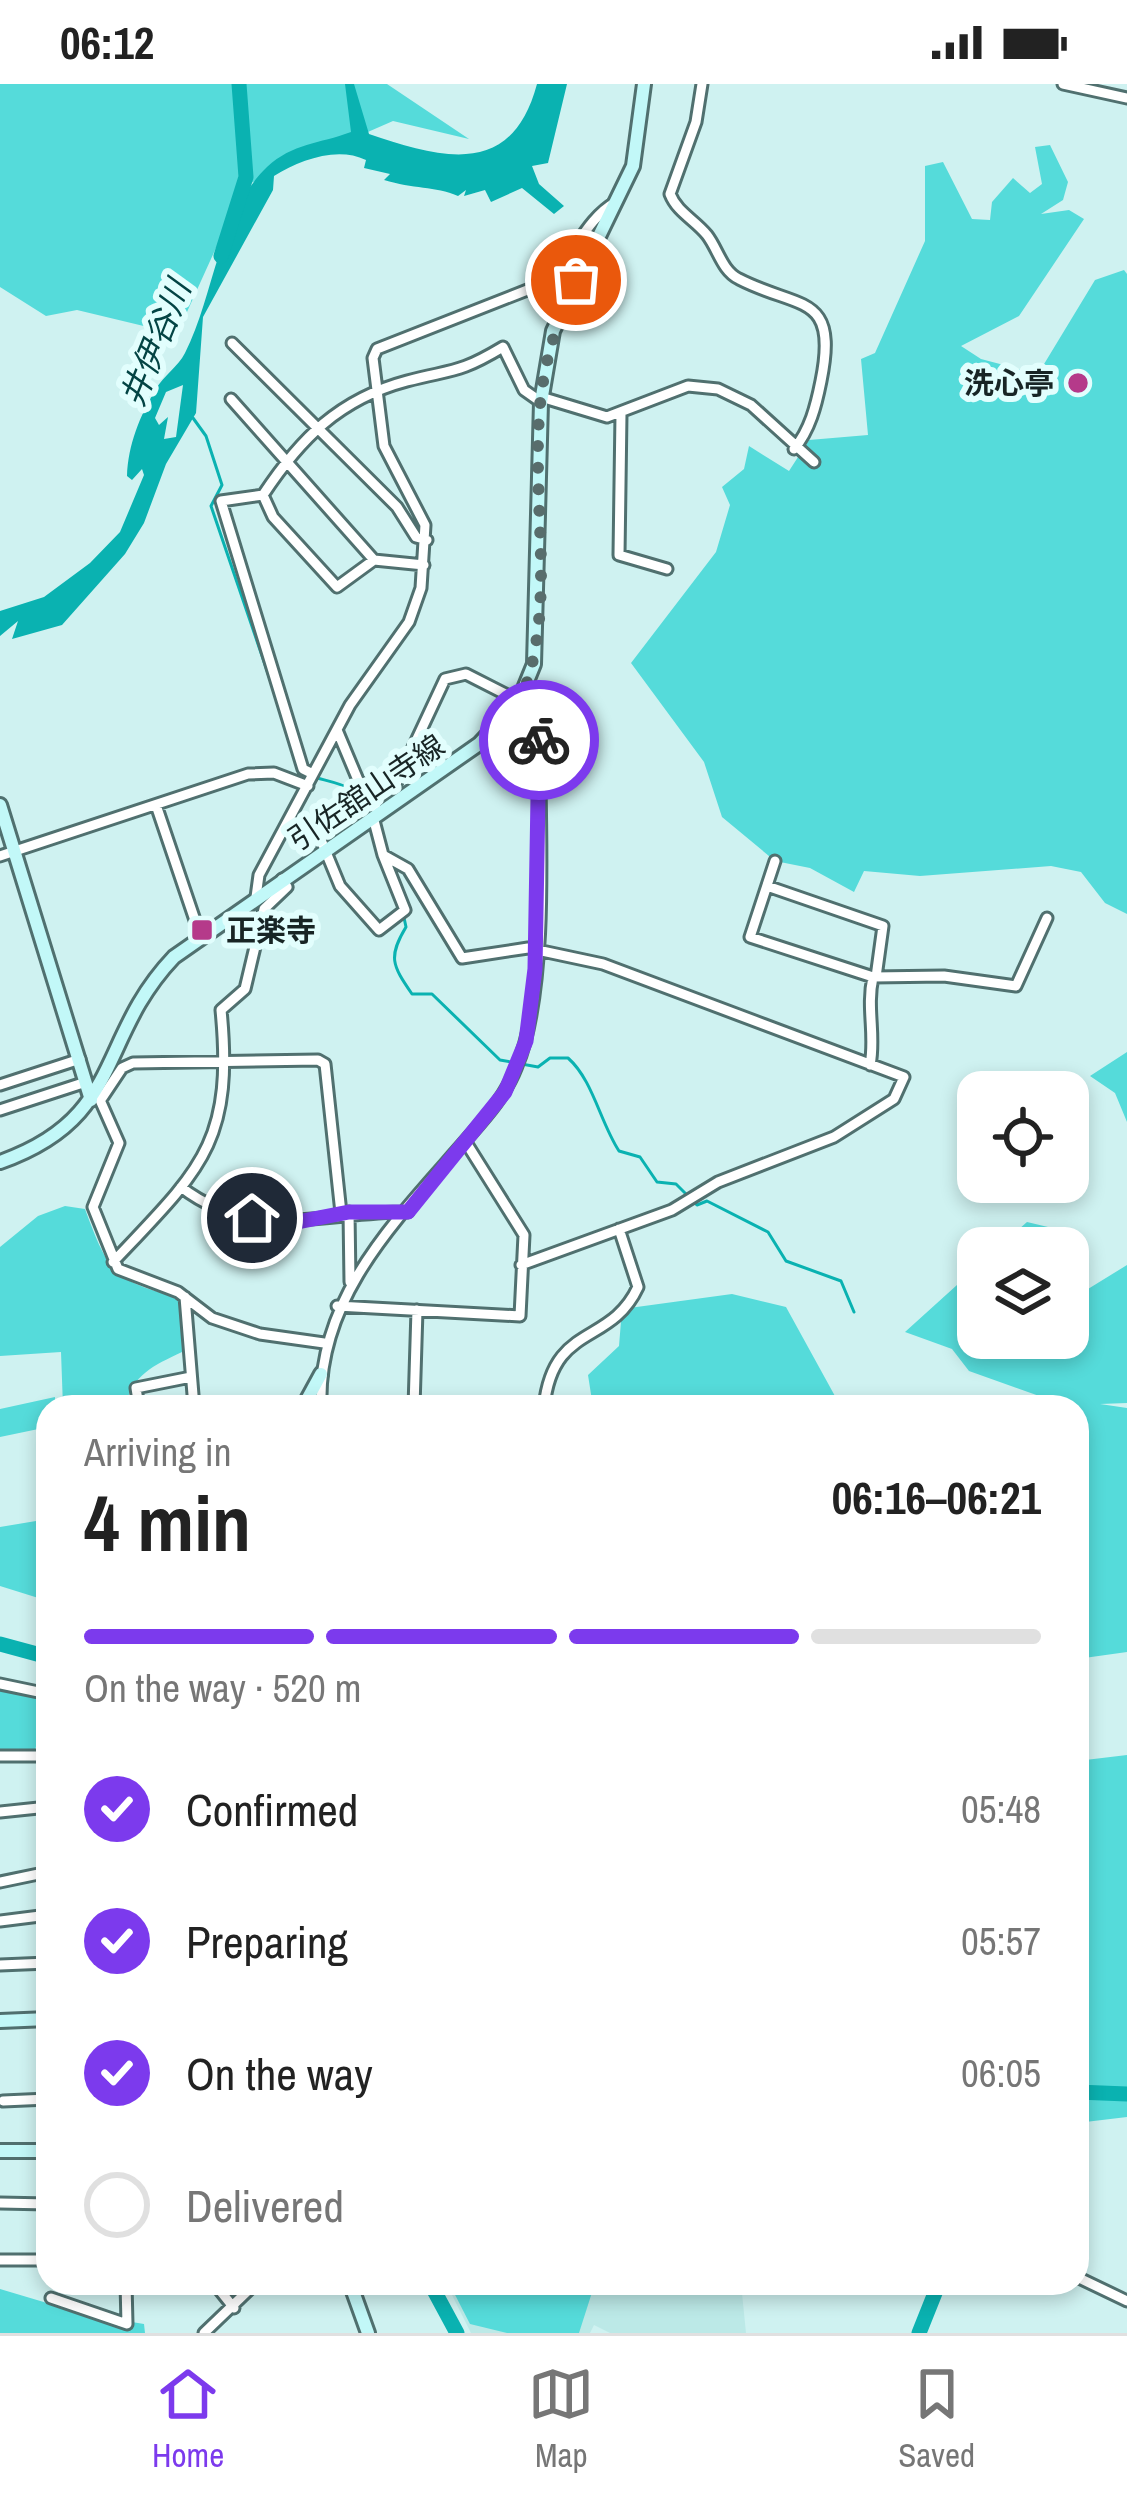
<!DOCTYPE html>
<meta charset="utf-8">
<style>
:root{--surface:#fff;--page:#f2f2f2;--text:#222;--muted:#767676;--line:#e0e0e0;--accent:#7c3aed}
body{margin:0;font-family:"Archivo Narrow","Noto Sans JP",sans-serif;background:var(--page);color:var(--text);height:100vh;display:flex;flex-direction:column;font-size:45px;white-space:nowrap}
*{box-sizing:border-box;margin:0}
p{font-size:39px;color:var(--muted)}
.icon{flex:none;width:66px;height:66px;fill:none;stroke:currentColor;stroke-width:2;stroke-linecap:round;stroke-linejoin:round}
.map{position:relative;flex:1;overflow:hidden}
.drawer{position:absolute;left:36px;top:1311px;width:1053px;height:900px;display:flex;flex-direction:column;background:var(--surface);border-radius:36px;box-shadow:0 6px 18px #0003}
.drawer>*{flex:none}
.controls{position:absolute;left:957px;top:987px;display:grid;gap:24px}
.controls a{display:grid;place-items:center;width:132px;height:132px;border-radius:24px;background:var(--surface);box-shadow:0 6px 18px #0003;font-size:60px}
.pin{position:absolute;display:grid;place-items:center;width:102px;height:102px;color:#fff;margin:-51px;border:6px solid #fff;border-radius:50%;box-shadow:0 3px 12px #0007}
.courier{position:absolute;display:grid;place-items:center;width:120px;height:120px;margin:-60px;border:9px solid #7c3aed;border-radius:50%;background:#fff;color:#222;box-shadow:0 3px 15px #0007}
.overview em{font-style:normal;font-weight:800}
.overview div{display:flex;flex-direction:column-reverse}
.overview{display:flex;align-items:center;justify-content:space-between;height:204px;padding:0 48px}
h1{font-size:78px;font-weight:800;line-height:90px}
.bar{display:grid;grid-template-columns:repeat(4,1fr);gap:18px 12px;align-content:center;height:144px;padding:0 48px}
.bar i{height:15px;border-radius:9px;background:var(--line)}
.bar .current{background:var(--accent)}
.bar p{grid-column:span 4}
ol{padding:0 48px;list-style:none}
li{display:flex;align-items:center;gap:36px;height:132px}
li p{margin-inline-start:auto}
li .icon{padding:12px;border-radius:50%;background:var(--accent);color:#fff;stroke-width:4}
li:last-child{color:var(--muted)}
li i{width:66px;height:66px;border:6px solid var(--line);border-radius:50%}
.status{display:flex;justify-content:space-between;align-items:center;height:84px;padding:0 60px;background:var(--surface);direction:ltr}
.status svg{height:33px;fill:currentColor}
.dock{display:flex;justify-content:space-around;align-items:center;height:168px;border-top:3px solid var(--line);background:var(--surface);font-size:33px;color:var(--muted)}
.dock a{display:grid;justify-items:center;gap:6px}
.dock .current{color:var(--accent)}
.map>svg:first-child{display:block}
</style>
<div class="status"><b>06:12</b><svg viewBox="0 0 49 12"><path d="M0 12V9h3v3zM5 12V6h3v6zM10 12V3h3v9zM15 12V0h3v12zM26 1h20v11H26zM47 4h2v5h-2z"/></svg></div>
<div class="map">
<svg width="1127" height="2249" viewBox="0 0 1127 2249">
<rect width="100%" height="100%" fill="#cff2f1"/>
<path fill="#bce9e7" d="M446,2199H741L746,2249H610L594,2241L590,2249H471Z"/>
<path fill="#55dbda" d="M0,0H387L469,55L393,37L244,102L177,250L77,226L46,232L0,203Z
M1050,61L1068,98L1063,116L1041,130L1069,126L1084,135L1019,232L961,262L981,275L1038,290L1095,196L1124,186L1127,190V830L1105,819L1081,788L1051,782L920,792L864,787L854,808L810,784L775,777L722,733L704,678L631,579L716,468L730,421L722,403L744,385L749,362L789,387L809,356L868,351L861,275L875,269L925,157V82L943,78L972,135L990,136L992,118L1013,94L1030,109L1042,100L1035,63Z
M1127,968V1038L1115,1009L1090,992Z
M65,1122L85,1125C109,1190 114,1197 181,1214L182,1268C153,1282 133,1290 125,1323H63L61,1268L0,1272V1163L38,1132Z
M1027,1138L1048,1143L1056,1164H998Z
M1127,1181V1319L1100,1320L1127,1324V1568L1077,1575V1323H1049L1042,1313L969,1287L952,1265L905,1248L978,1182V1254H1068V1197L1075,1213Z
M732,1210L786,1223L841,1323H593L588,1291L619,1262L622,1225Z
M55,1313V1323H48V1343L0,1353V1325Z
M48,1435V1517L0,1502V1443Z
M0,1605L46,1615L35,1667H0Z
M1127,1671V2033L1077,2039V1677Z
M449,2199H595L579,2249H507L470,2240Z
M0,2205L84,2230L144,2240L145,2249H0Z"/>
<path fill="#0ab2b1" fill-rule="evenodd" d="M345,0H354L369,50C443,75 512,94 537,0H567L548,79L532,82L539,100L564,122L554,130L522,104L491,118L485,106L464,112L466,106L458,112C435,102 413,105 384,96L390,90L364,84L366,76C337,62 300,76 274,92L273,106L203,233L196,329L166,380L144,439L125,470L62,541L12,555L18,537L0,552V527L44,513L90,479L120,448L144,391L142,385L132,396L127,392C128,361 140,331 156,305C164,291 178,283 185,269C214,212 218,130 267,83C293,59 319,60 351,48ZM183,301L176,353L164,355L168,333L159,341L155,334L166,308Z"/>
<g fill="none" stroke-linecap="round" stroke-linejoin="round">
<path stroke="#0ab2b1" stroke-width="3" d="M193,334L206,352L222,401L211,422L275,610
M317,694C339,700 361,703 367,726
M384,785L396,815
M403,829L406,843C388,873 392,881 412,910H432L500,976L538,983L550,974H568C593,996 600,1038 619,1067L640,1073L657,1098L676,1100L697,1121L707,1117L768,1148L786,1177L841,1197L854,1228"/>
<path stroke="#0ab2b1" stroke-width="15" d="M221,172L246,93L239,0
M0,1560L48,1573
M1077,2008L1127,2010
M430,2199L457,2249
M919,2249L939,2199"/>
<g stroke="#50706f" stroke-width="15">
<path id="street" d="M702,0L696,38L670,110C677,128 695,136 707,151C718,165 722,187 739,195C799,226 839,208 821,297C816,322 810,346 794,365
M1063,0L1127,14
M232,259L397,423L416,453L427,456
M541,313L607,333L688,302L718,305L751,321L814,378
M231,315L374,476L424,481
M621,330L619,471L667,485
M263,411L273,433L337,503L374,476
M337,646L358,696L371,708
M313,690L303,685L221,417L263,411C300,355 339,315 407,297C453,285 458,290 503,263L524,306L541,318
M156,721L200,851
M378,730L371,708L394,704L445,595L466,590L519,617
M373,733L383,771L408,785L462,874L528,864L603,880L904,993L894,1015L834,1053L718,1098L672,1126L521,1181
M288,739L321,756L340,802L379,846L405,826L383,771
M0,772L248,690L274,689L308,702
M775,777L750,853L873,893
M767,802L883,842L876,893
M256,813L259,791L350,621L409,538L421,504L425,441L384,362L373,274L377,265L540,201C573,180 581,138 616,118
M870,981C876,952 866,924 873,893L944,892L1016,902L1047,834
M0,1001L80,975
M96,1007L119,1059L93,1123L118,1185L178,1208L212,1234L260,1250L324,1259
M102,1014L122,984L133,979L318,976L325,980L341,1129
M0,1026L86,998
M181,1103C253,1159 327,1127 408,1128
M349,1128L350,1198
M113,1178C201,1085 234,1059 221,926L245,905L264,825L287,803L282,795
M185,1213L194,1323
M337,1222L520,1232L524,1151L465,1057
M139,1323L136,1304L191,1293
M321,1323C317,1213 397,1135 465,1057C486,1033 505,1013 517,982C551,900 539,729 539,636L537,622L523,610
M414,1323L417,1226
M544,1323C553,1238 610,1263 638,1203L619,1145
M0,1600L48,1610
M0,1672H48
M0,1728L48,1723
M0,1798L48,1788
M0,1837L48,1831
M0,1881L48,1879
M3,2017L48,2015
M0,2119L48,2120
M0,2176H48
M1077,2193L1127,2217
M214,2199L234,2224
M51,2214L127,2240L126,2199
M204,2249L256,2199"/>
</g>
<g stroke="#50706f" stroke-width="18">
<path id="secondary" d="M0,721L91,1016
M0,1078C125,1034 96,955 174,873L479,660L519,617L534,580L541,318L553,247L633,82L644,0
M303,1323L321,1290
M0,1937L48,1935
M0,2067H48
M350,2199L368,2249"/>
</g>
<use href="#street" stroke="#fff" stroke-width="9"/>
<use href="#secondary" stroke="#c2f8f8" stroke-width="12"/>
</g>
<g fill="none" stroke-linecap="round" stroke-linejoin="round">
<path stroke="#586d6c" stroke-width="12" stroke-dasharray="0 21.6" d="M539,656L537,622L523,610C558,515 529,410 541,312C546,270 559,234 576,196"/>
<path stroke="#7c3aed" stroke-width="15" d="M252,1134L282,1141L349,1128H408L505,1008L526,957L535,885L539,656"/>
</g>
<g fill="#b53a8a" stroke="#e2fefd" stroke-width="4.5">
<circle cx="1078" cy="299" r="12"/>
<rect x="190" y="834" width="24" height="24" rx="6"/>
</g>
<g text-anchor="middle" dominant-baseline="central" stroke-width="12" stroke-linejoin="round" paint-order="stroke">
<g font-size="30" font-weight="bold" fill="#182525" stroke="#e2fefd" text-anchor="end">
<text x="1054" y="299">洗心亭</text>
<text x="226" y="846" text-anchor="start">正楽寺</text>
</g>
<g font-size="30" fill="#182525" stroke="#e2fefd">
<text transform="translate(366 708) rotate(-34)">引佐舘山寺線</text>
</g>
<g font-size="33" font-style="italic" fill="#034444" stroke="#e2fefd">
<text transform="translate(155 259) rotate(-68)">井伊谷川</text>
</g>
</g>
</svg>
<div class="controls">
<a><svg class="icon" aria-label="locate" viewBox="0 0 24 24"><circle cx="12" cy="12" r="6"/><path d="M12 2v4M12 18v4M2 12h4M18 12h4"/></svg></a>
<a><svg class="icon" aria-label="layers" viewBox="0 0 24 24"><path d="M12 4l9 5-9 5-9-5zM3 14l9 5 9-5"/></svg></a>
</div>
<div class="pin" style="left:576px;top:196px;background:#ea580c"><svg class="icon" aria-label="bag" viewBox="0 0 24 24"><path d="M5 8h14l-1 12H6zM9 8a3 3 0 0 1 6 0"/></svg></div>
<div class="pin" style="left:252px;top:1134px;background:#1f2937"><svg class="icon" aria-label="home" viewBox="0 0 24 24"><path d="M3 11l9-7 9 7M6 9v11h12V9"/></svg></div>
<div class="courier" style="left:539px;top:656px"><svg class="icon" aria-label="bike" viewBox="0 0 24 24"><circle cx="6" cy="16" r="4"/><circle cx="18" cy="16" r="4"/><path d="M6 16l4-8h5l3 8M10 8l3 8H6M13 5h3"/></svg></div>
<section class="drawer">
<div class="overview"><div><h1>4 min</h1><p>Arriving in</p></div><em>06:16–06:21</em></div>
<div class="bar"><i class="current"></i><i class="current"></i><i class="current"></i><i></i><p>On the way · 520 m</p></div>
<ol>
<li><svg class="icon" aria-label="check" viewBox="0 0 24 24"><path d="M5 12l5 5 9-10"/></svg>Confirmed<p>05:48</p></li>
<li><svg class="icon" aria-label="check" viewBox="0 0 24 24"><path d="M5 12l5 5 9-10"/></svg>Preparing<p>05:57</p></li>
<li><svg class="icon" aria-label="check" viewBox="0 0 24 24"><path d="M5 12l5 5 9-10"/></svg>On the way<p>06:05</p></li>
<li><i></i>Delivered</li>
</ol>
</section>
</div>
<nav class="dock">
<a class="current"><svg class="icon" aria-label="home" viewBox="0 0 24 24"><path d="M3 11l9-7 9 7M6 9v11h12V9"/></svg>Home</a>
<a><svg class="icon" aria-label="map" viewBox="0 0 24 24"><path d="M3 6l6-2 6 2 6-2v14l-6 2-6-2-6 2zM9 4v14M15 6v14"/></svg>Map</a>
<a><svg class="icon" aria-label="saved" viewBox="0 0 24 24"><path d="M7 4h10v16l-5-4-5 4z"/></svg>Saved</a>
</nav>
